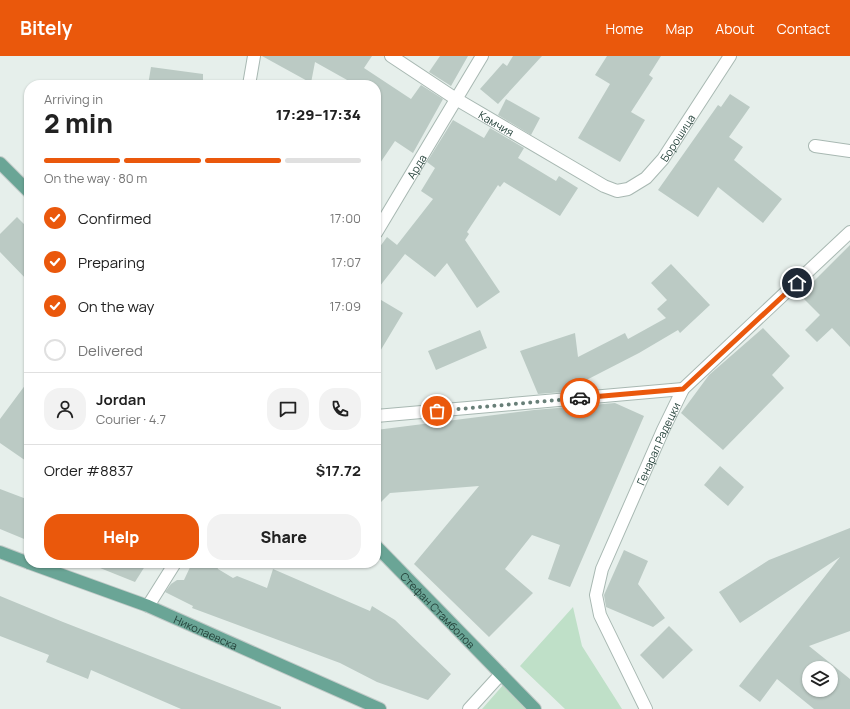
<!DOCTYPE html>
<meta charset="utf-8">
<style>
:root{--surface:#fff;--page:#f2f2f2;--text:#222;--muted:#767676;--line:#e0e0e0;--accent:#ea580c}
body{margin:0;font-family:Manrope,sans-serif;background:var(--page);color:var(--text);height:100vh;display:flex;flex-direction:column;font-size:15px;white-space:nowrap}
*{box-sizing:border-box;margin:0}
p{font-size:13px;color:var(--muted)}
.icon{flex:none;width:22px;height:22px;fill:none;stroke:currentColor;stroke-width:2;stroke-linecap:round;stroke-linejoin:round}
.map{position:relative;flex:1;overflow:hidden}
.sheet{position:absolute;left:24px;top:24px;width:357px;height:488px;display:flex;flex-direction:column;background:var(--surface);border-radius:16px;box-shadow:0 1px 3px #0004}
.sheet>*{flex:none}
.tools{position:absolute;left:802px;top:605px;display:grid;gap:8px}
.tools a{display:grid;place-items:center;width:36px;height:36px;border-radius:50%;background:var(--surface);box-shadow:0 1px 3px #0004;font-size:20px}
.pin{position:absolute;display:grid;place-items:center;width:34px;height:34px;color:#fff;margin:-17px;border:2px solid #fff;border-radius:50%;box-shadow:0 1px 4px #0007}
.courier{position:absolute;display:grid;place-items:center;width:40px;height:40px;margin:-20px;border:3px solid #ea580c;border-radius:50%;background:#fff;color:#222;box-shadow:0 1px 5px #0007}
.headline em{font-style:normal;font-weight:800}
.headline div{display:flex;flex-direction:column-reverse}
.headline{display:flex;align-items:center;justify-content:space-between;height:68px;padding:0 20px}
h1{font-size:26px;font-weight:800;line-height:30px}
.bar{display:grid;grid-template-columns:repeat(4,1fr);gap:6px 4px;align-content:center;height:48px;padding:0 20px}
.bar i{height:5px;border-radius:3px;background:var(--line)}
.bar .current{background:var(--accent)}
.bar p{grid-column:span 4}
.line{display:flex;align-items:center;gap:10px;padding:0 20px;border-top:1px solid var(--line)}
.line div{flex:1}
.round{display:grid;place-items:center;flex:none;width:42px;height:42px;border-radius:16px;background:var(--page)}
ol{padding:0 20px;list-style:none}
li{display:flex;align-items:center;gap:12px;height:44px}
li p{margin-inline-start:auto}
li .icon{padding:4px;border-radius:50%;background:var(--accent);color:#fff;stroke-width:4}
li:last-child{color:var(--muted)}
li i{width:22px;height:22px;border:2px solid var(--line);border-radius:50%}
.cta{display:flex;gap:8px;margin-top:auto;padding:8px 20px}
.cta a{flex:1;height:46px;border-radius:16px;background:var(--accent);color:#fff;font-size:16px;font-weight:800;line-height:46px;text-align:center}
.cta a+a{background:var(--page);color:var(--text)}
header{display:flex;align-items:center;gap:24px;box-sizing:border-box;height:56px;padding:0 20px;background:var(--accent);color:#fff}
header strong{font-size:19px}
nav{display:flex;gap:22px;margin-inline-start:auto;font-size:14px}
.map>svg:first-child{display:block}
</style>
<header>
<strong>Bitely</strong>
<nav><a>Home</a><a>Map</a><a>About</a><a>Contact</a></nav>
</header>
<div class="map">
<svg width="850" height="653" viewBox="0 0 850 653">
<rect width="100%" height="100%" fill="#e6efeb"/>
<path fill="#bfe0c8" d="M573,551L582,590L622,653H565L520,610Z
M504,628L527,653H482Z"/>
<path fill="#bbcac4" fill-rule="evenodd" d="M262,0H372L364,12L411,43L421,29L443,43L413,97L395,85L376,113V29H356L315,6L311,27Z
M440,0H468L451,30L429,16Z
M513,0H542L498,48L480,33L503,7L507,10Z
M607,0H661L649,19L653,22L631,56L645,64L620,106L578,82L610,28L595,19Z
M151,11L203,18V29H148Z
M730,38L750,51L729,81L743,91L734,104L782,143L763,167L718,131L698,161L658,134L718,49L721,51Z
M506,43L540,62L531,79L498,59Z
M453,64L484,82L490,72L524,92L518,102L556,125L559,120L578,132L560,160L504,126L500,131L498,129L467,176L469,178L465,184L500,236L477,252L447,207L435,221L405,198L376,235V196L387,181L397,189L433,143L421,135L435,112L427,106Z
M17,161L29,173V226L0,196V178Z
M850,189V291L832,272L817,286L805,274L820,259L800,239Z
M671,208L710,249L680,277L678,274L639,297L563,336L538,338L520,295L575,277L578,301L625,277L628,283L666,262L657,253L667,244L651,227Z
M376,241L403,257L376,302Z
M763,272L790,300L772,319L784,332L723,394L681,357L709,319Z
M480,274L487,292L436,314L428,295Z
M29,324V407L0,387V363Z
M615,347L644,360L570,531L548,523L560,489L532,479L505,513L533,537L489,581L414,508L479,430L390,437L376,451V374L534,354Z
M720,410L744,431L728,450L704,429Z
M0,433L29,444V485L0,473Z
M850,472V575L809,590L850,623V653H814L777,623L760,646L739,630L840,501L740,567L719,536L769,504ZM809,612H831V634H809Z
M624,494L648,505L638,528L665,562L653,571L606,551L604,539Z
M90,507H147L135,526L90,508Z
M192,507H216L218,513L233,522L237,520L267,532L273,513L370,555L372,550L395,564L451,618L428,644L377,626L340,607L192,552L193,550L165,536L171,528L177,524H184Z
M0,540L63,566L281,651V653H181L91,614L88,623L46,606L49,599L0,580Z
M669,570L693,594L663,623L640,599Z"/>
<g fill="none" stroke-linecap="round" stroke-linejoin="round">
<g stroke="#a8b8b2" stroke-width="14">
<g id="minor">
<path id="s1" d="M391,0L456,43L604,130L617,135L628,133L646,122L663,103L730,0"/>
<path d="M249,29L254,0"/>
<path d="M815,90L850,95"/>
<path id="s2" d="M376,177L482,0"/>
<path d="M376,360L683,333"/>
<path d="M148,550L175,507"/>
<path d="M469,653L501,618"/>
<path id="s3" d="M646,653L600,559L596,539L602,513L663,374L683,333L850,176"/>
</g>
</g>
<g stroke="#c2cac8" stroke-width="14">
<g id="major">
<path d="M0,107L29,136"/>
<path id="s4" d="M376,490L535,653"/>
<path d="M0,496L29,507"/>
<path id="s5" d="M29,507L148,550L380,653"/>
</g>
</g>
<use href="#minor" stroke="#fff" stroke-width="12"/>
<use href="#major" stroke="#6aa596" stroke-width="12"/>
</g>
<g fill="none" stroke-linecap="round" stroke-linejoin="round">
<path stroke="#687f78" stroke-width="4" stroke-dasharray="0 7.2" d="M437,355L580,342"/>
<path stroke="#ea580c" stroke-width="5" d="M580,342L683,333L797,227"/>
</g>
<g text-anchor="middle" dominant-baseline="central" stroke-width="3.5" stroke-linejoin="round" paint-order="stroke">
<g font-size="11" fill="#24423a" stroke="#f7fbf9">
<text stroke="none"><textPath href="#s1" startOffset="125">Камчия</textPath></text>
<text stroke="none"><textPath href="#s1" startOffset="347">Борошица</textPath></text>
<text stroke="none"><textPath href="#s2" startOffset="78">Арда</textPath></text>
<text stroke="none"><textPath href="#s3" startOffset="289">Генарал Радецки</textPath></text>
<text stroke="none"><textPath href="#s4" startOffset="89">Стефан Стамболов</textPath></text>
<text stroke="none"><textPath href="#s5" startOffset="190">Николаевска</textPath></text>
</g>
</g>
</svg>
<div class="tools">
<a><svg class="icon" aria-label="layers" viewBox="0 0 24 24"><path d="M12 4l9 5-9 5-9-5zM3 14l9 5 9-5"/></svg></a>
</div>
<div class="pin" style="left:437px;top:355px;background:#ea580c"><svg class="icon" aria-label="bag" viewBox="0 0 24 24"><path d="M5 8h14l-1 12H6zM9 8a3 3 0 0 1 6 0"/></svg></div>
<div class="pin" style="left:797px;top:227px;background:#1f2937"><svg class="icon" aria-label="home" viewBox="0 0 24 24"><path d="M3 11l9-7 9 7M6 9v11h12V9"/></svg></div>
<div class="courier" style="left:580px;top:342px"><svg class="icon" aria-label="car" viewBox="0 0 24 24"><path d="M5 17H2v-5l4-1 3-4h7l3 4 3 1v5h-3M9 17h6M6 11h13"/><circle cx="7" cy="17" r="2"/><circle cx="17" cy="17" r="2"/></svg></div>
<section class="sheet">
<div class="headline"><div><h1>2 min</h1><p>Arriving in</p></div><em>17:29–17:34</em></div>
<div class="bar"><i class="current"></i><i class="current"></i><i class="current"></i><i></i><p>On the way · 80 m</p></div>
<ol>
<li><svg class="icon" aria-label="check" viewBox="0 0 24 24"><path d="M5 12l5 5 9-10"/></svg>Confirmed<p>17:00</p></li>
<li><svg class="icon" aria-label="check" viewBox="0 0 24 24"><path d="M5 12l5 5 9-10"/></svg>Preparing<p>17:07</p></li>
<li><svg class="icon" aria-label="check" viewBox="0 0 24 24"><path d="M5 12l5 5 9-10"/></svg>On the way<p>17:09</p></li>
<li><i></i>Delivered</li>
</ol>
<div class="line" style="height:72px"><a class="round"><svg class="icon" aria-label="person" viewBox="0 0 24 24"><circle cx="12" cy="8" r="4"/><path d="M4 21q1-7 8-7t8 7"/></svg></a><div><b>Jordan</b><p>Courier · 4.7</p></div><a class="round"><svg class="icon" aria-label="chat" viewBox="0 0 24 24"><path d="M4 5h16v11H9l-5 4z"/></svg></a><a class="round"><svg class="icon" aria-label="phone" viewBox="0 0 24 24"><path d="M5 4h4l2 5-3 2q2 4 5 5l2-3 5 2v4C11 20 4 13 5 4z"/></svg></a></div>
<div class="line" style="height:52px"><div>Order #8837</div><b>$17.72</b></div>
<div class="cta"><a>Help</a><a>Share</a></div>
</section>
</div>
